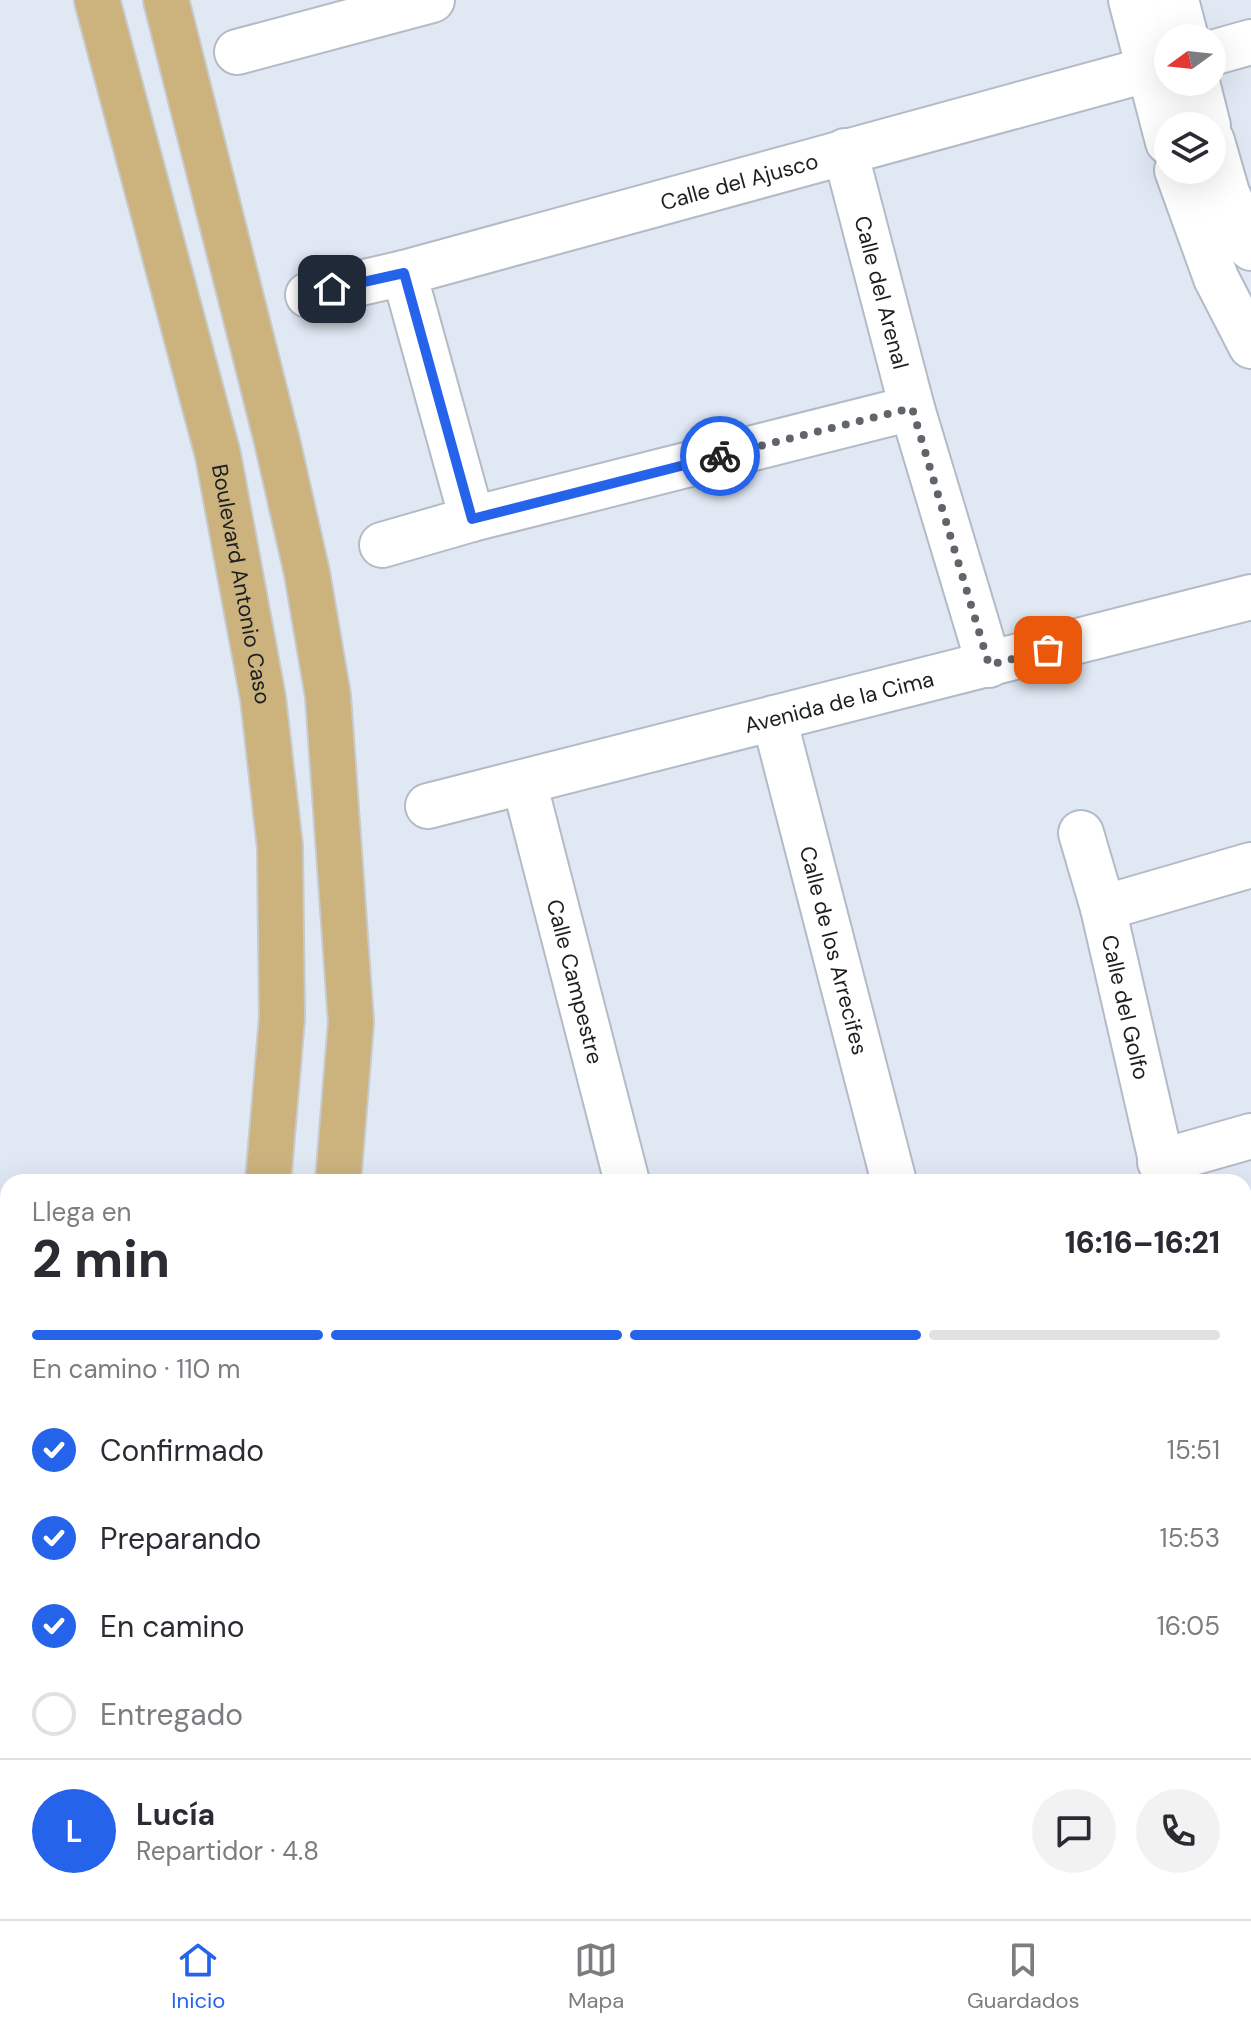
<!DOCTYPE html>
<html lang="es">
<meta charset="utf-8">
<style>
:root{--surface:#fff;--page:#f2f2f3;--text:#2b2b33;--muted:#7c7c81;--line:#e1e1e2;--accent:#2563eb}
body{margin:0;font-family:"DM Sans",sans-serif;background:var(--page);color:var(--text);height:100vh;display:flex;flex-direction:column;font-size:30px;white-space:nowrap}
*{box-sizing:border-box;margin:0}
p{font-size:26px;color:var(--muted)}
.icon{flex:none;width:44px;height:44px;fill:none;stroke:currentColor;stroke-width:2;stroke-linecap:round;stroke-linejoin:round}
.map{position:relative;flex:1;overflow:hidden}
.side{position:absolute;left:0px;top:1174px;width:1252px;height:746px;display:flex;flex-direction:column;background:var(--surface);border-radius:24px 24px 0 0;box-shadow:0 8px 32px #0002}
.side>*{flex:none}
.needle{width:52px;rotate:255deg}
.fabs{position:absolute;left:1154px;top:24px;display:grid;gap:16px}
.fabs a{display:grid;place-items:center;width:72px;height:72px;border-radius:50%;background:var(--surface);box-shadow:0 8px 32px #0002;font-size:40px}
.pin{position:absolute;display:grid;place-items:center;width:68px;height:68px;color:#fff;margin:-34px;border-radius:16px;box-shadow:0 4px 12px #0006}
.courier{position:absolute;display:grid;place-items:center;width:80px;height:80px;margin:-40px;border:6px solid #2563eb;border-radius:50%;background:#fff;color:#222;box-shadow:0 2px 10px #0007}
.overview em{font-style:normal;font-weight:800}
.overview div{display:flex;flex-direction:column-reverse}
.overview{display:flex;align-items:center;justify-content:space-between;height:136px;padding:0 32px}
h1{font-size:52px;font-weight:800;line-height:60px}
.bar{display:grid;grid-template-columns:repeat(4,1fr);gap:12px 8px;align-content:center;height:96px;padding:0 32px}
.bar i{height:10px;border-radius:6px;background:var(--line)}
.bar .active{background:var(--accent)}
.bar p{grid-column:span 4}
.line{display:flex;align-items:center;gap:20px;padding:0 32px;border-top:2px solid var(--line)}
.line div{flex:1}
.round{display:grid;place-items:center;flex:none;width:84px;height:84px;border-radius:42px;background:var(--page)}
ol{padding:0 32px;list-style:none}
li{display:flex;align-items:center;gap:24px;height:88px}
li p{margin-inline-start:auto}
li .icon{padding:8px;border-radius:50%;background:var(--accent);color:#fff;stroke-width:4}
li:last-child{color:var(--muted)}
li i{width:44px;height:44px;border:4px solid var(--line);border-radius:50%}
.menu{display:flex;justify-content:space-around;align-items:center;height:112px;border-top:2px solid var(--line);background:var(--surface);font-size:22px;color:var(--muted)}
.menu a{display:grid;justify-items:center;gap:4px}
.menu .active{color:var(--accent)}
.map>svg:first-child{display:block}
</style>
<div class="map">
<svg width="1251" height="1919" viewBox="0 0 1251 1919">
<rect width="100%" height="100%" fill="#dfe8f3"/>
<g fill="none" stroke-linecap="round" stroke-linejoin="round">
<g stroke="#b3bbc6" stroke-width="48">
<g id="minor">
<path d="M1131,0L1168,142"/>
<path d="M1176,0L1186,38"/>
<path d="M237,52L432,0"/>
<path d="M1212,53L1251,42"/>
<path d="M1197,82L1208,126"/>
<path d="M1212,141L1227,193L1251,248"/>
<path id="s1" d="M845,151L912,408L989,665"/>
<path d="M1177,170L1216,278L1251,346"/>
<path d="M404,273L472,519"/>
<path id="s2" d="M308,295L404,273L1168,64"/>
<path d="M382,545L472,519L912,408"/>
<path id="s3" d="M774,718L894,1182"/>
<path id="s4" d="M524,782L627,1182"/>
<path id="s5" d="M428,806L1251,597"/>
<path id="s6" d="M1081,833L1103,908L1166,1182"/>
<path d="M1103,908L1251,865"/>
<path d="M1160,1162L1251,1136"/>
<path d="M1244,1403L1251,1401"/>
<path d="M1244,1492L1251,1520"/>
<path d="M817,1912L818,1919"/>
<path d="M1081,1912L1083,1919"/>
</g>
</g>
<g stroke="#c8c9ca" stroke-width="48">
<g id="major">
<path id="s7" d="M97,0L218,455L263,698L280,847L282,1018L268,1182"/>
<path d="M166,0L277,441L307,573L328,696L351,1022L338,1182"/>
<path d="M206,1912V1919"/>
<path d="M272,1912V1919"/>
</g>
</g>
<use href="#minor" stroke="#fff" stroke-width="44"/>
<use href="#major" stroke="#ccb37e" stroke-width="44"/>
</g>
<g fill="none" stroke-linecap="round" stroke-linejoin="round">
<path stroke="#60656b" stroke-width="8" stroke-dasharray="0 14.4" d="M720,456L912,408L989,665L1048,650"/>
<path stroke="#2563eb" stroke-width="10" d="M332,289L404,273L472,519L720,456"/>
</g>
<g text-anchor="middle" dominant-baseline="central" stroke-width="8" stroke-linejoin="round" paint-order="stroke">
<g font-size="22" fill="#1b1f22" stroke="#fff">
<text stroke="none"><textPath href="#s2" startOffset="446">Calle del Ajusco</textPath></text>
<text stroke="none"><textPath href="#s1" startOffset="146">Calle del Arenal</textPath></text>
<text stroke="none"><textPath href="#s7" startOffset="602">Boulevard Antonio Caso</textPath></text>
<text stroke="none"><textPath href="#s5" startOffset="424">Avenida de la Cima</textPath></text>
<text stroke="none"><textPath href="#s3" startOffset="240">Calle de los Arrecifes</textPath></text>
<text stroke="none"><textPath href="#s4" startOffset="206">Calle Campestre</textPath></text>
<text stroke="none"><textPath href="#s6" startOffset="180">Calle del Golfo</textPath></text>
</g>
</g>
</svg>
<div class="fabs">
<a><svg class="needle" viewBox="-14 -14 28 28"><path d="M0-13l5 13h-10z" fill="#e53935"/><path d="M0 13l5-13h-10z" fill="#7c7c81"/></svg></a>
<a><svg class="icon" aria-label="layers" viewBox="0 0 24 24"><path d="M12 4l9 5-9 5-9-5zM3 14l9 5 9-5"/></svg></a>
</div>
<div class="pin" style="left:1048px;top:650px;background:#ea580c"><svg class="icon" aria-label="bag" viewBox="0 0 24 24"><path d="M5 8h14l-1 12H6zM9 8a3 3 0 0 1 6 0"/></svg></div>
<div class="pin" style="left:332px;top:289px;background:#1f2937"><svg class="icon" aria-label="home" viewBox="0 0 24 24"><path d="M3 11l9-7 9 7M6 9v11h12V9"/></svg></div>
<div class="courier" style="left:720px;top:456px"><svg class="icon" aria-label="bike" viewBox="0 0 24 24"><circle cx="6" cy="16" r="4"/><circle cx="18" cy="16" r="4"/><path d="M6 16l4-8h5l3 8M10 8l3 8H6M13 5h3"/></svg></div>
<section class="side">
<div class="overview"><div><h1>2 min</h1><p>Llega en</p></div><em>16:16–16:21</em></div>
<div class="bar"><i class="active"></i><i class="active"></i><i class="active"></i><i></i><p>En camino · 110 m</p></div>
<ol>
<li><svg class="icon" aria-label="check" viewBox="0 0 24 24"><path d="M5 12l5 5 9-10"/></svg>Confirmado<p>15:51</p></li>
<li><svg class="icon" aria-label="check" viewBox="0 0 24 24"><path d="M5 12l5 5 9-10"/></svg>Preparando<p>15:53</p></li>
<li><svg class="icon" aria-label="check" viewBox="0 0 24 24"><path d="M5 12l5 5 9-10"/></svg>En camino<p>16:05</p></li>
<li><i></i>Entregado</li>
</ol>
<div class="line" style="height:144px"><b class="round" style="background:var(--accent);color:#fff">L</b><div><b>Lucía</b><p>Repartidor · 4.8</p></div><a class="round"><svg class="icon" aria-label="chat" viewBox="0 0 24 24"><path d="M4 5h16v11H9l-5 4z"/></svg></a><a class="round"><svg class="icon" aria-label="phone" viewBox="0 0 24 24"><path d="M5 4h4l2 5-3 2q2 4 5 5l2-3 5 2v4C11 20 4 13 5 4z"/></svg></a></div>
</section>
</div>
<nav class="menu">
<a class="active"><svg class="icon" aria-label="home" viewBox="0 0 24 24"><path d="M3 11l9-7 9 7M6 9v11h12V9"/></svg>Inicio</a>
<a><svg class="icon" aria-label="map" viewBox="0 0 24 24"><path d="M3 6l6-2 6 2 6-2v14l-6 2-6-2-6 2zM9 4v14M15 6v14"/></svg>Mapa</a>
<a><svg class="icon" aria-label="saved" viewBox="0 0 24 24"><path d="M7 4h10v16l-5-4-5 4z"/></svg>Guardados</a>
</nav>
